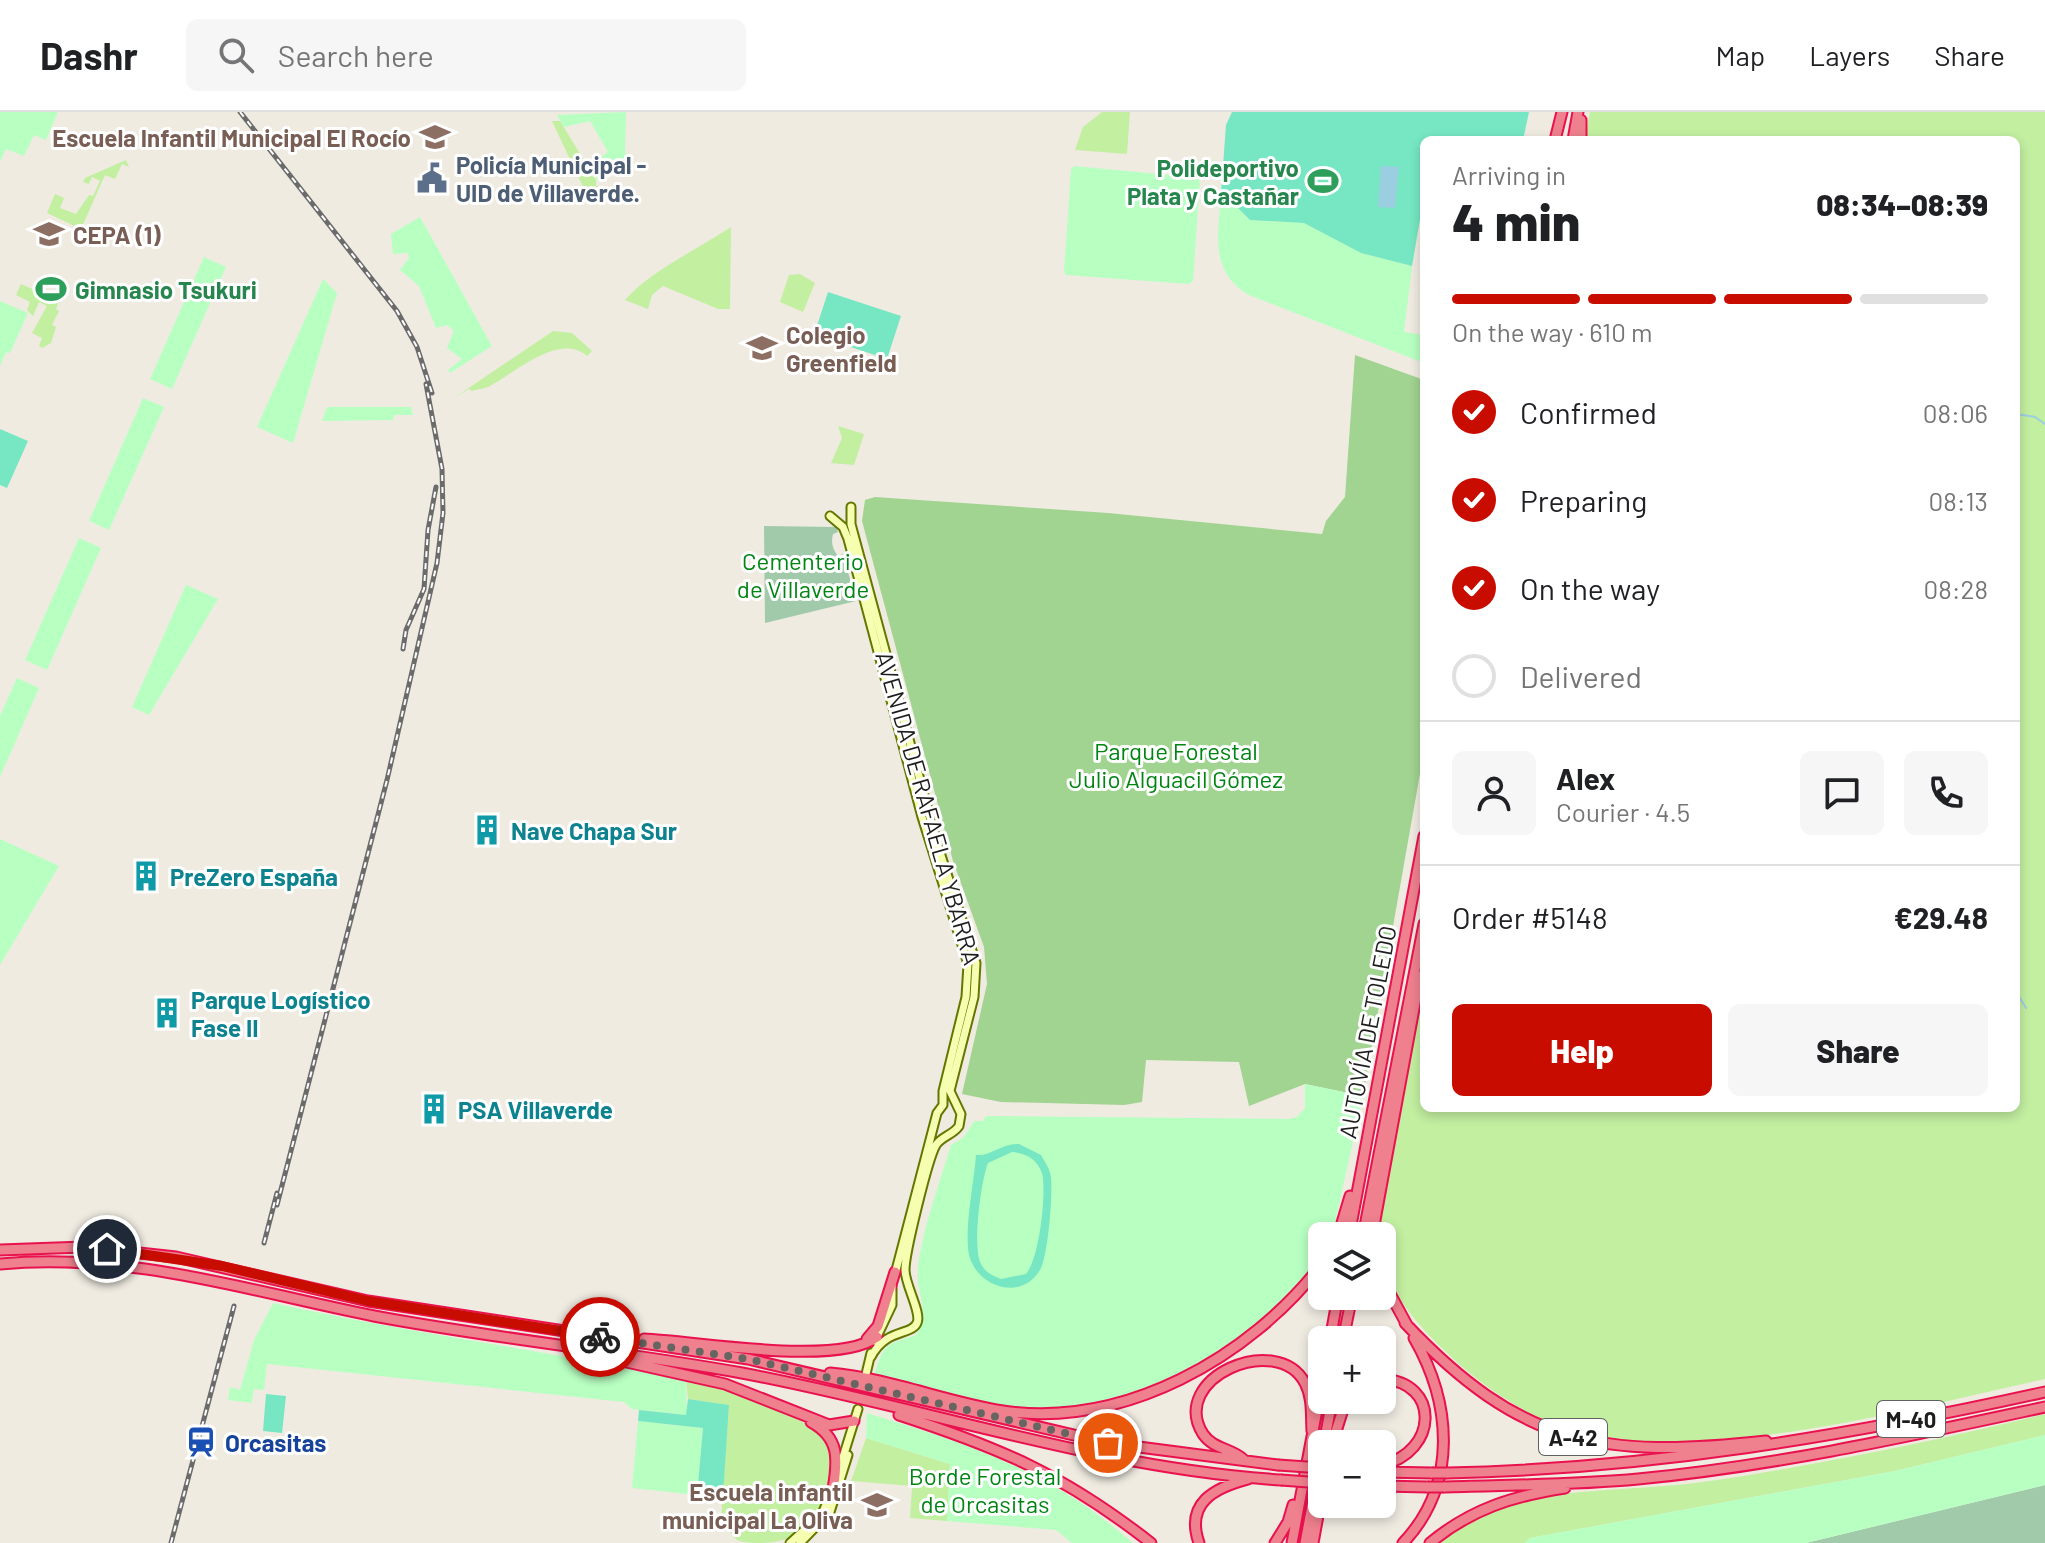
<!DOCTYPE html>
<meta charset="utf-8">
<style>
:root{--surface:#fff;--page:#f6f6f6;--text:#202124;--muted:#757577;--line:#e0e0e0;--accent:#c90c00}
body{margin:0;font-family:Barlow,sans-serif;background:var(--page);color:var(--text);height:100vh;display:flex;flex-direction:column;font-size:30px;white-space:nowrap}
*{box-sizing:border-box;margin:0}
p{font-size:26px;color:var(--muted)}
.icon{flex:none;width:44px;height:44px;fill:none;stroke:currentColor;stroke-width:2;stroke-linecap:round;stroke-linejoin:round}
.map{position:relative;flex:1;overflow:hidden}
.details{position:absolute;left:1420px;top:24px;width:600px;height:976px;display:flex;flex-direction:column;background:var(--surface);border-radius:12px;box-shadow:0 4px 12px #0003}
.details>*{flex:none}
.controls{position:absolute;left:1308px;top:1110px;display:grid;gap:16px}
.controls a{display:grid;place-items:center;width:88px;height:88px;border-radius:12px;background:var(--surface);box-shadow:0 4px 12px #0003;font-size:40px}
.pin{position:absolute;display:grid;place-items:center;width:68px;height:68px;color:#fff;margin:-34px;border:4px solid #fff;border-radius:50%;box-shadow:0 2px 8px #0007}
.courier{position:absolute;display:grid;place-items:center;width:80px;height:80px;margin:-40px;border:6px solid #c90c00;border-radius:50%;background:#fff;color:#222;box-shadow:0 2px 10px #0007}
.head em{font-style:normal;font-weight:800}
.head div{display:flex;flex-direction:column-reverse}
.head{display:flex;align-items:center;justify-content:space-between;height:136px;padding:0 32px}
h1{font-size:52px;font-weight:800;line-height:60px}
.bar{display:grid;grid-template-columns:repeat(4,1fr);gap:12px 8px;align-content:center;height:96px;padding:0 32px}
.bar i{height:10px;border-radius:6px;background:var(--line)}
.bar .on{background:var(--accent)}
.bar p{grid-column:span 4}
.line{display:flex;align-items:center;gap:20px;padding:0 32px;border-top:2px solid var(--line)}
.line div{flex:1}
.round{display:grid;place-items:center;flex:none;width:84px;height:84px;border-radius:12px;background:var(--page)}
ol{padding:0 32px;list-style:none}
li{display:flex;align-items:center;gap:24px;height:88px}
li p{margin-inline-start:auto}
li .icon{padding:8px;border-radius:50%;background:var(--accent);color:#fff;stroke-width:4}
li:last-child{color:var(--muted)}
li i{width:44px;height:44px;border:4px solid var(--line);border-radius:50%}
.button{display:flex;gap:16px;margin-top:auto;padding:16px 32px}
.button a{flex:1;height:92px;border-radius:12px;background:var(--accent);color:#fff;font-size:32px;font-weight:800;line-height:92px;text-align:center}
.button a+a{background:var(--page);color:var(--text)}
header{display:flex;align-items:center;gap:48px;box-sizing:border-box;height:112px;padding:0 40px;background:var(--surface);border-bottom:2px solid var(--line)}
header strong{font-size:38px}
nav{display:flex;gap:44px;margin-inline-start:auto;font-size:28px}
.search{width:560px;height:72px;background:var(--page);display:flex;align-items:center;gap:20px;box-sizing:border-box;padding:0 28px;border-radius:12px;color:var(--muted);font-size:30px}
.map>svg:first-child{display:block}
</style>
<header>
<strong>Dashr</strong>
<div class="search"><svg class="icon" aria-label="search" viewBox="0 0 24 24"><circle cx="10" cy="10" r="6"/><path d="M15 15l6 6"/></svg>Search here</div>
<nav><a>Map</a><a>Layers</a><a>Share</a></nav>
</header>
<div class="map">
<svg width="2045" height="1431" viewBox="0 0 2045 1431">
<rect width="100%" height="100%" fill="#efebe1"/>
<path fill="#c3efa1" d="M1102,0H1130L1127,42L1075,38L1083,15Z
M1590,0H2045V1267C1911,1296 1725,1348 1590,1324C1541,1315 1480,1274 1445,1239C1421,1216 1392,1185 1384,1151C1375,1114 1388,1072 1394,1036C1404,981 1414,925 1424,869V996H2016V28H1585Z
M552,9H560L596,68V74H599L592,79H585Z
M126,48L129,55L122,52L115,67L105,63L81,117L47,101L55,82L64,86L60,96L76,102L89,83L93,84L100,69L92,65L89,72L83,70L85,66Z
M731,115L730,197H718L663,174L652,183L648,197L625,188C649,160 698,137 731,115Z
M800,162L815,171L803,200L780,190L789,163Z
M21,172L55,187L60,175L64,177L56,197L59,199L52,213L56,215L51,231L42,236L39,234L42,226L32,221L47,194L39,190L33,204L27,198L30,190L16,183Z
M553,219L572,221L592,239L587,244C559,220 515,261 490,274C485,277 478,277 472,279L469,277L454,286Z
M838,314L864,322L854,353L831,351L842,326Z
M686,1268C735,1278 801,1297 834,1337C830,1382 817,1431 761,1431C753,1431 744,1431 737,1428C731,1423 727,1415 721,1409L729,1293L688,1287Z
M2045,1302V1323L1895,1359L1530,1426L1525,1431H1435C1512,1368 1618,1383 1710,1369C1822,1352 1935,1329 2045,1302Z
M866,1326L950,1352L947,1409L910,1406L912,1374L851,1369Z"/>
<path fill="#a1d391" d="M1355,243L1424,268V639L1363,984L1305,972L1249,994L1239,950L1146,948L1142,990L1124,993L1001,990L962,982L987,872L984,835L953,749L862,409L865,388L875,385L1108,401L1322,422L1326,409L1345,385Z"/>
<path fill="#a0caa9" d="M764,414L836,415L838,420L833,422C831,430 832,437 838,444L843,442L856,489L765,511Z
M2045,1373V1431H1806Z"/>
<path fill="#b8ffc2" d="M0,0H58L46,28L34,23L24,44L6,37L0,50Z
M626,0L625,40L632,49L599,70L587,54L608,40L590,9L564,15L557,3Z
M1074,54L1200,66L1193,169L1189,172L1066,163L1064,159L1071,57Z
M1234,92L1250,108L1304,111L1361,141L1412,154L1404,220L1424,223V251L1249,183C1213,162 1217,130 1220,94Z
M420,105L492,234L450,261L448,258L462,247L447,236L454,219L447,213L436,216L419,174L400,158L409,146L408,141L393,142L391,122Z
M204,145L226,155L172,277L150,267Z
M323,167L337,181L293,331L257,315Z
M0,189L28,201L10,241L6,240L0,254Z
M143,286L164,295L109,418L89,409Z
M327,295H411L413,303H394L393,308L322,309Z
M79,426L101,436L47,558L25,548Z
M186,473L218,487L149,603L132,595Z
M17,566L39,576L0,665V604Z
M0,727L59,754L0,853Z
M1305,972L1363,984L1332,1124H1322C1322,1129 1323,1137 1322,1142C1317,1160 1279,1193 1264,1205C1196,1262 1108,1303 1018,1295C969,1290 921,1275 874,1265C883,1231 886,1233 916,1223C932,1198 915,1182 918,1156C922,1118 940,1070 951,1033L964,1025L974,1009H983L986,1004L1289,1007L1297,1005L1305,996Z
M273,1191C410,1221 549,1239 686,1268L687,1303L632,1297L624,1290L267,1252L264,1278L254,1277L252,1291L228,1288L230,1275L240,1278L254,1228Z
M867,1301C972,1333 1049,1358 1133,1431H1072L1056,1418L947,1409L950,1352L866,1326Z
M638,1309L703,1316L697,1383L632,1376Z
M2045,1323V1373L1806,1431H1525L1530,1426L1895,1359Z"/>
<path fill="#76e7c2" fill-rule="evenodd" d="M1232,0H1529L1523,28L1448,25L1445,28H1424V84L1412,154L1361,141L1304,111L1250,108L1234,92L1220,94L1226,13Z
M828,180L901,204L887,247L814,223Z
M0,317L28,329L7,376L0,373Z
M1019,1032L1041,1043C1045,1050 1050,1057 1051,1065C1053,1082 1048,1145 1040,1158C1021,1190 977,1175 969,1143C964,1117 974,1071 976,1043C992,1044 1002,1031 1019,1032ZM1012,1040C1026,1041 1037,1047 1042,1061C1047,1080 1039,1148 1026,1162L1001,1167C993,1164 985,1160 981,1152C972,1136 981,1068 988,1051Z
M266,1282L286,1284L282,1321L263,1319Z
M688,1287L729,1293L723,1384L697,1383L703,1316L638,1309L639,1298L686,1303Z"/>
<path fill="#9ccee2" d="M1381,54L1399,55L1395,96L1378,95Z"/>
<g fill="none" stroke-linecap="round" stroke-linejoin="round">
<path stroke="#9ccee2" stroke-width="2" d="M2016,302L2035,305L2045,312
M2016,880L2026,896"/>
<g stroke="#637700" stroke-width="11">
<path id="secondary" d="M851,395V412L937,731L976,851L974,885L950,979L961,1002L959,1014C953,1023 942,1024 936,1033C928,1047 905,1141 905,1158C905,1173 922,1201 917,1211C911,1224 886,1216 871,1245
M830,404L843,415L848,427L922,705L968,852L966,885L943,979V993L937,1001L895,1162
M875,1229L892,1193V1174
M866,1262L871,1241
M839,1358L858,1297
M790,1431L822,1402L834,1374
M800,1431L830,1400L848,1343"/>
</g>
<g stroke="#e9124f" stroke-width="13">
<path id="highway" d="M1555,28L1562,0
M1573,28L1578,0
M1581,28V8
M1338,1124L1350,1084
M1349,1124L1424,724
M1363,1124L1424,812
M1375,1124V1108L1420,864
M0,1138L84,1135L176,1145L368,1189L748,1247L1108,1331L1278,1353
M0,1152C131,1140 248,1179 374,1204C496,1227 620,1239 742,1261C923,1295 1097,1356 1281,1368
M1382,1167L1407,1213
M1405,1211C1521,1334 1602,1347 1766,1329
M644,1227C697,1229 837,1255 877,1225
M867,1227L878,1214L895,1160
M1330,1228L1338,1184
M1343,1228L1352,1184
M613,1247L725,1272L829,1313L854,1309
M830,1261C889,1266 945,1290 1003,1299C1125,1316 1249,1246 1322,1152
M1382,1267C1441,1270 1438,1340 1382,1353
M899,1303C1003,1337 1064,1363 1151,1431
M811,1310C840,1326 838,1348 833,1377
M1324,1332L1332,1288
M1332,1332L1346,1288
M1244,1348C1232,1336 1214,1338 1203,1322C1168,1266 1277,1219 1305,1271C1313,1286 1311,1303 1312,1319
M1382,1360L1432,1361
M1447,1361C1650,1357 1847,1324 2045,1280
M1382,1374L1428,1375
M1444,1375C1509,1373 1574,1373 1638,1367C1775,1354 1910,1324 2045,1295
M1199,1431C1185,1391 1214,1376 1248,1367
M1275,1431L1288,1410L1293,1393
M1292,1431L1322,1271
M1305,1431L1322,1341
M1313,1431L1322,1382
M1403,1431C1458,1373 1452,1292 1414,1226
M1430,1431C1471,1397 1513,1384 1565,1376"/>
</g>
<use href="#secondary" stroke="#f6ffaf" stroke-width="7"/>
<use href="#highway" stroke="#ef808e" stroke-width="9"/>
<g stroke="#6b6b6b" stroke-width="5">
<path id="rail" d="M240,0L397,199L417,235L432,281
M403,537L406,518L424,477L428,418L436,375
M277,1093L387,668L437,451L443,401L442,357L426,272
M264,1131L277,1081
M171,1431L234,1194"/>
</g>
<use href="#rail" stroke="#fff" stroke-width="2" stroke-dasharray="6" stroke-linecap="butt"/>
<g stroke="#e9124f" stroke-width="13" stroke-linecap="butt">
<path id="highway-bridge" d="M1278,1353L1322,1356
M1432,1361H1447
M1281,1368L1322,1371
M1428,1375H1444"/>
</g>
<use href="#highway-bridge" stroke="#ef808e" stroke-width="9"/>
</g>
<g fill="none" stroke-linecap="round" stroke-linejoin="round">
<path stroke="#666562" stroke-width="8" stroke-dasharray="0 14.4" d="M600,1225L748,1247L1108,1331"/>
<path stroke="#c90c00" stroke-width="10" d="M107,1137L222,1154L368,1189L600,1225"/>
</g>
<defs>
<g id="school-bare" transform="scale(2.4)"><path d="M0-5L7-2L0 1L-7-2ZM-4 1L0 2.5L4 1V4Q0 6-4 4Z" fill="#8d6e63" stroke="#fff" stroke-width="2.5" paint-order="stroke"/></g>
<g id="civic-bare" transform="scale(2.4)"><path d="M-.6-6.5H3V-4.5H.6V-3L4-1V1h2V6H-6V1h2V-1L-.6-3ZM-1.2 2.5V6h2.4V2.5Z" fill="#5c6f8a" stroke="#fff" stroke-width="2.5" paint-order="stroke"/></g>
<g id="stadium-bare" transform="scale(2.4)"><path d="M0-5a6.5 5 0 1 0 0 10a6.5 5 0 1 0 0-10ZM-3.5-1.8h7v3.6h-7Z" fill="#2e9e5b" stroke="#fff" stroke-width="2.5" paint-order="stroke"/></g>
<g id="building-bare" transform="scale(2.4)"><path d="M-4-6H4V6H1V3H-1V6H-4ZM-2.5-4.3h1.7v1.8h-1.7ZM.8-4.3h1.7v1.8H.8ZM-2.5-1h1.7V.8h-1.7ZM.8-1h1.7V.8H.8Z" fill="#0f9aa8" stroke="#fff" stroke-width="2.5" paint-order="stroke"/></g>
<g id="station-bare" transform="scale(2.4)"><path d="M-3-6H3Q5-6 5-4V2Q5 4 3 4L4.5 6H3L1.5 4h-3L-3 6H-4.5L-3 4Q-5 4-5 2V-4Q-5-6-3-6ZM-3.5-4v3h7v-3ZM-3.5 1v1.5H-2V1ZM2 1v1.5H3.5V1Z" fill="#1a4fb4" stroke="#fff" stroke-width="2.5" paint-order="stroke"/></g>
</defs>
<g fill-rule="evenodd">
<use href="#school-bare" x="435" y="25"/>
<use href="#civic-bare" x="432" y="66"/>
<use href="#stadium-bare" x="1323" y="69"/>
<use href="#school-bare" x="49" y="122"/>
<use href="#stadium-bare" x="51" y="177"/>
<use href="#school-bare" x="762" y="236"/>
<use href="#building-bare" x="487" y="718"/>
<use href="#building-bare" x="146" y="764"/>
<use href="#building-bare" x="167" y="901"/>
<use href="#building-bare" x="434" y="997"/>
<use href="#station-bare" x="201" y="1330"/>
<use href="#school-bare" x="877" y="1393"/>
</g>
<g text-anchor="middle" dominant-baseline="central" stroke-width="6" stroke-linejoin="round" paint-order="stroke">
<g fill="#fff" stroke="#616161" stroke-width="2">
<rect x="1877" y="1289" width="68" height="36" rx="6"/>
<rect x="1539" y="1307" width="68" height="36" rx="6"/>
</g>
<g font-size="22" font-weight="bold" fill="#1d1d1d">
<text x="1911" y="1307">M-40</text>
<text x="1573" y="1325">A-42</text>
</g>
<g font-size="24" font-weight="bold" fill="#785e54" stroke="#fff" text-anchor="end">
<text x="411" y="25">Escuela Infantil Municipal El Rocío</text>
<text x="73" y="122" text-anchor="start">CEPA (1)</text>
<text x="786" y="222" text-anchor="start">Colegio<tspan x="786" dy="28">Greenfield</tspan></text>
<text x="853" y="1379">Escuela infantil<tspan x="853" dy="28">municipal La Oliva</tspan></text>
</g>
<g font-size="24" font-weight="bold" fill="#4e5e75" stroke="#fff" text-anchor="start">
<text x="456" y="52">Policía Municipal -<tspan x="456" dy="28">UID de Villaverde.</tspan></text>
</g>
<g font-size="24" font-weight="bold" fill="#27864d" stroke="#fff" text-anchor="end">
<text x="1299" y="55">Polideportivo<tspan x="1299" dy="28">Plata y Castañar</tspan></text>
<text x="75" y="177" text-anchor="start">Gimnasio Tsukuri</text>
</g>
<g font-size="24" fill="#008513" stroke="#fff">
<text x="803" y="448">Cementerio<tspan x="803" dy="28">de Villaverde</tspan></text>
<text x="1176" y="638">Parque Forestal<tspan x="1176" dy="28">Julio Alguacil Gómez</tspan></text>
<text x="985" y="1363">Borde Forestal<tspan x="985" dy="28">de Orcasitas</tspan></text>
</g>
<g font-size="24" fill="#1d1d1d" stroke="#fff">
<text transform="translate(929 696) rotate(74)">AVENIDA DE RAFAELA YBARRA</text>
<text transform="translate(1367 920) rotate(-79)">AUTOVÍA DE TOLEDO</text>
</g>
<g font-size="24" font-weight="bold" fill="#0d838f" stroke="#fff" text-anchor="start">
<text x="511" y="718">Nave Chapa Sur</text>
<text x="170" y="764">PreZero España</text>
<text x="191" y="887">Parque Logístico<tspan x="191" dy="28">Fase II</tspan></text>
<text x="458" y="997">PSA Villaverde</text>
</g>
<g font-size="24" font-weight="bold" fill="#164399" stroke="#fff" text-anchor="start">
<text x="225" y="1330">Orcasitas</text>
</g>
</g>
</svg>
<div class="controls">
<a><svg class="icon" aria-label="layers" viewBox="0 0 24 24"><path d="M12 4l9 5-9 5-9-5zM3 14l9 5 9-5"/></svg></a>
<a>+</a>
<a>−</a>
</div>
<div class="pin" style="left:1108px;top:1331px;background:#ea580c"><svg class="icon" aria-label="bag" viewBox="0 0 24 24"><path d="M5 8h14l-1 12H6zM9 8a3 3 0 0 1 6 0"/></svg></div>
<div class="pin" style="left:107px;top:1137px;background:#1f2937"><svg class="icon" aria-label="home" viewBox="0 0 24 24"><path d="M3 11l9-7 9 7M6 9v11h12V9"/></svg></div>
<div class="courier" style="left:600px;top:1225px"><svg class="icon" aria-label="bike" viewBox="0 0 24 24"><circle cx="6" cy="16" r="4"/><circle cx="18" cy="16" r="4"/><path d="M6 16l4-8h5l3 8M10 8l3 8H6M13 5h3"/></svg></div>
<section class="details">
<div class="head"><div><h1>4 min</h1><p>Arriving in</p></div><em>08:34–08:39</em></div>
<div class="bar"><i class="on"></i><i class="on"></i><i class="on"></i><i></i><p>On the way · 610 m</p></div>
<ol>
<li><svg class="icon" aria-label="check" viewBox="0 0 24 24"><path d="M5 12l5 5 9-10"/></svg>Confirmed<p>08:06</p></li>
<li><svg class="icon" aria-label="check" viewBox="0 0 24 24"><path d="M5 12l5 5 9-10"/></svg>Preparing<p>08:13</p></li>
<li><svg class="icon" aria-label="check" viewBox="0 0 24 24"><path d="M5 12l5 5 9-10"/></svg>On the way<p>08:28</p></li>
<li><i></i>Delivered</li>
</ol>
<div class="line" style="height:144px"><a class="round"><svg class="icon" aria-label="person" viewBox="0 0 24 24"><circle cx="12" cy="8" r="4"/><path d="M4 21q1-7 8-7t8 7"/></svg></a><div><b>Alex</b><p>Courier · 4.5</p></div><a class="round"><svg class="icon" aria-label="chat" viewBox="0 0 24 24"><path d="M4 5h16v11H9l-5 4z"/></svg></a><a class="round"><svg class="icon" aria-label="phone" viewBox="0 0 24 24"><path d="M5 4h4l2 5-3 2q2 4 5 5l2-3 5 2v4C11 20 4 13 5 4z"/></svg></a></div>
<div class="line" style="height:104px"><div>Order #5148</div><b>€29.48</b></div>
<div class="button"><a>Help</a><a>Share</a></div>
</section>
</div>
